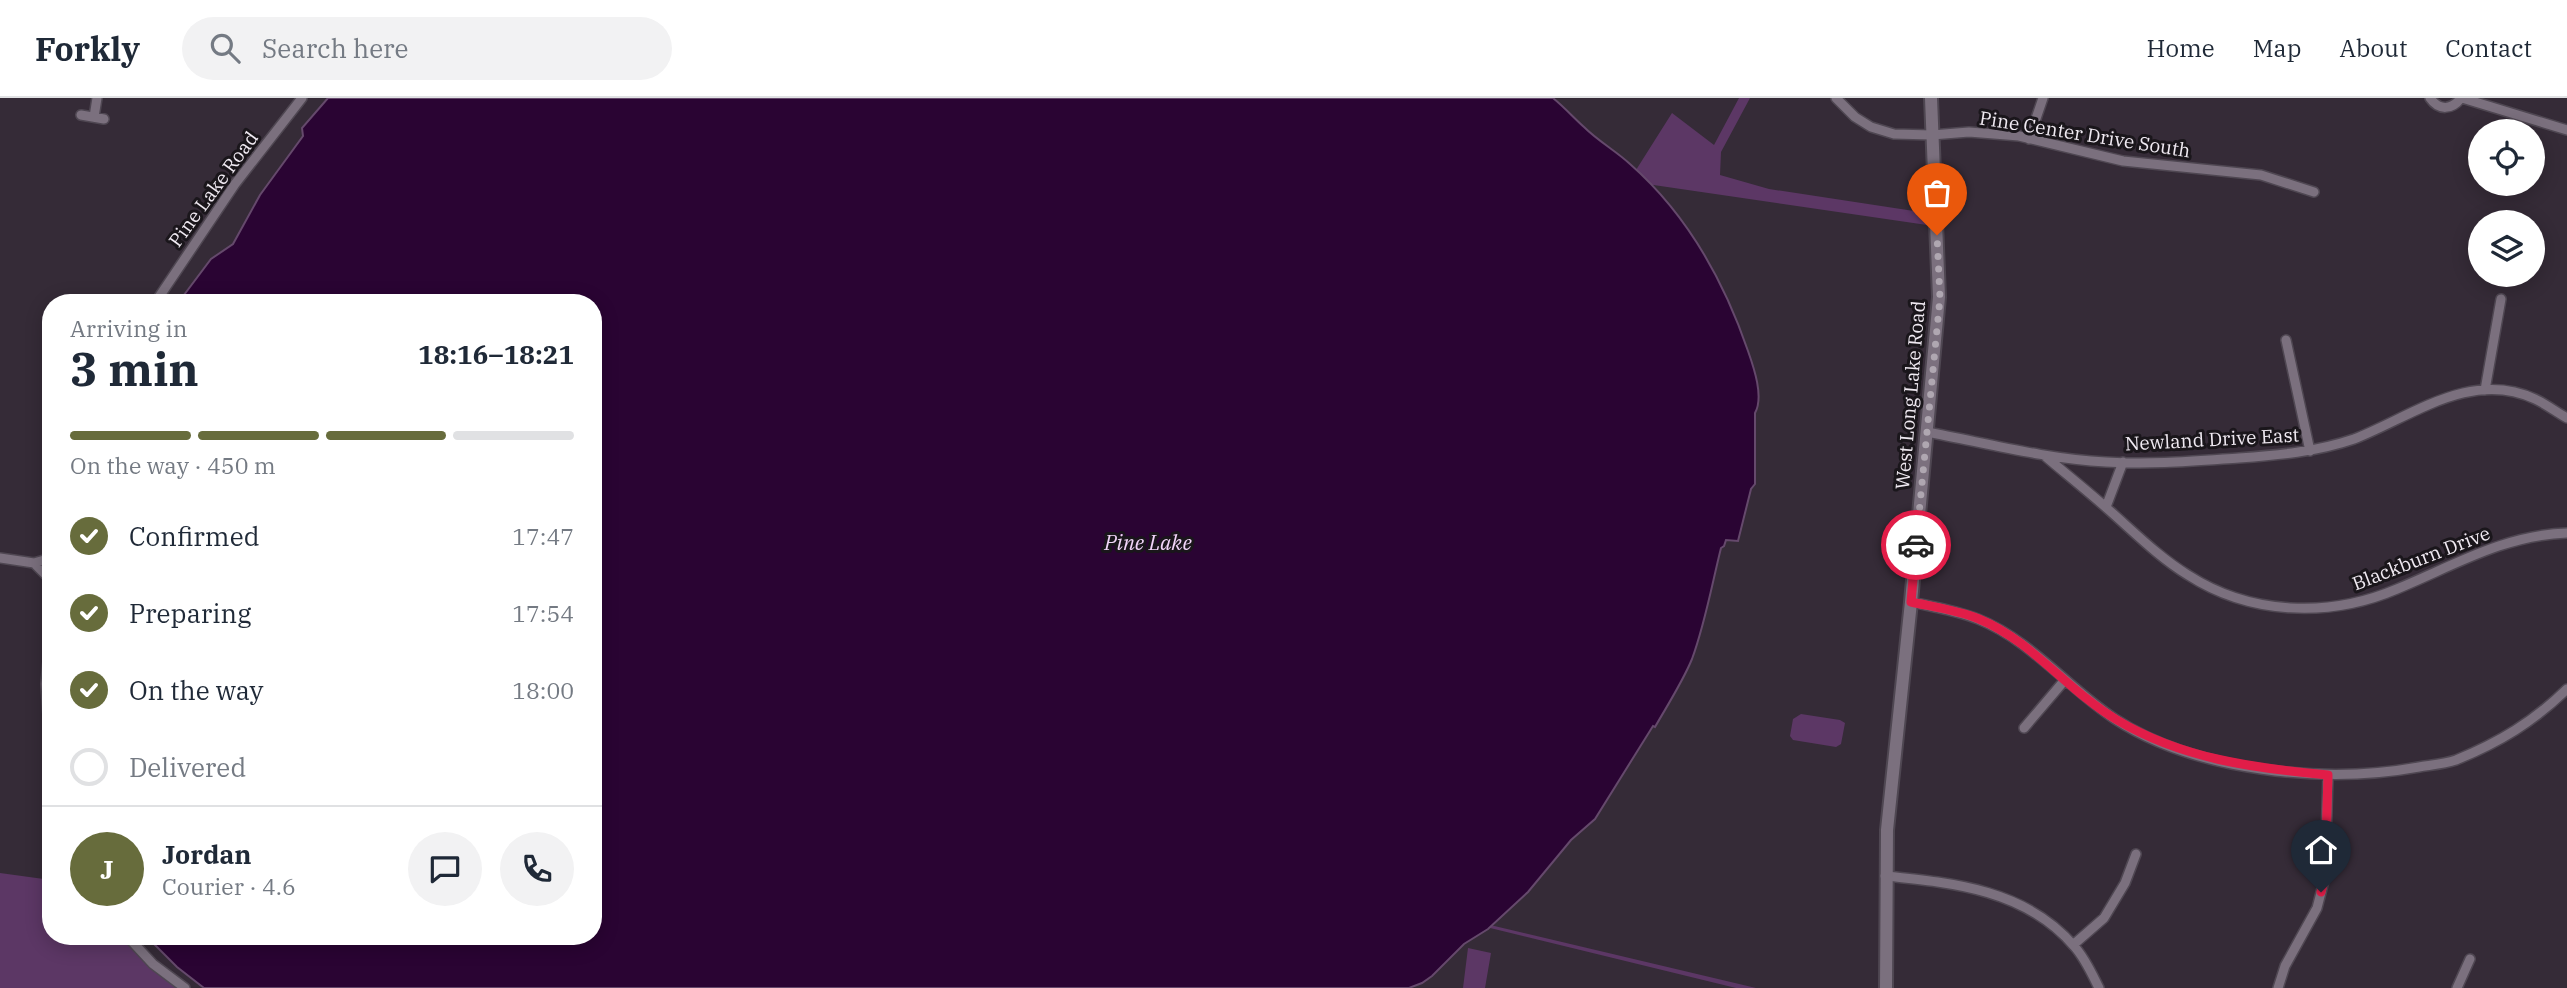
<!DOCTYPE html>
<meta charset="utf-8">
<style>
:root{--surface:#fff;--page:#f2f2f3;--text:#1f2937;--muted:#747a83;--line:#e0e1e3;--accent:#676c3c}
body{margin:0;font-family:"IBM Plex Serif",serif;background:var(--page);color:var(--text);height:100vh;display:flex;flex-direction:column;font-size:26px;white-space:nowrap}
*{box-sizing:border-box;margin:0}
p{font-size:23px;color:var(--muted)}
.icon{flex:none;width:38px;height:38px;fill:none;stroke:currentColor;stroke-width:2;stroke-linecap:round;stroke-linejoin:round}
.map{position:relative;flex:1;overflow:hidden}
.drawer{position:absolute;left:42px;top:196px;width:560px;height:651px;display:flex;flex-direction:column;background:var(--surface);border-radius:28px;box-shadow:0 4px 18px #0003}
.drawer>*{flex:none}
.buttons{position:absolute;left:2468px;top:21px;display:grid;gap:14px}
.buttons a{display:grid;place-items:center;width:77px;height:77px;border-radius:50%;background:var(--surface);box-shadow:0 4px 18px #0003;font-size:35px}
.pin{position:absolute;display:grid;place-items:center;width:60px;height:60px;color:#fff;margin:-72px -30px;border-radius:50% 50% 50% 0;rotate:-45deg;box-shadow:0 0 7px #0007}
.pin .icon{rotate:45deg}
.courier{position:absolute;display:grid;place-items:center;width:70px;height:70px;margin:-35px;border:5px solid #e11d48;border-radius:50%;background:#fff;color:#222;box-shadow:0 2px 9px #0007}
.head em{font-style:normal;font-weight:800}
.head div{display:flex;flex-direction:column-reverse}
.head{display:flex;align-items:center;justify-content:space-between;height:119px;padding:0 28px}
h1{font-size:46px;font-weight:800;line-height:52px}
.bar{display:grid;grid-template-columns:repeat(4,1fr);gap:10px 7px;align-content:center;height:84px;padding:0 28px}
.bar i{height:9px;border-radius:5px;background:var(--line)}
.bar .on{background:var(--accent)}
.bar p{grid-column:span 4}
.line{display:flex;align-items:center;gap:18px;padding:0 28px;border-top:2px solid var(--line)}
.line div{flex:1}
.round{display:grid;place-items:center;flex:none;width:74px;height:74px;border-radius:37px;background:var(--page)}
ol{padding:0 28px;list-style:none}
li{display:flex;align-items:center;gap:21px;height:77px}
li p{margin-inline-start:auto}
li .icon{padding:7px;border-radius:50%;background:var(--accent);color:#fff;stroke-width:4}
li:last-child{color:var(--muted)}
li i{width:38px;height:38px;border:4px solid var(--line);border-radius:50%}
header{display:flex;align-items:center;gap:42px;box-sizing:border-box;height:98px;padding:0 35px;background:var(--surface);border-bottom:2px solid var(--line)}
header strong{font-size:33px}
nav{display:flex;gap:38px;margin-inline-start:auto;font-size:24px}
.search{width:490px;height:63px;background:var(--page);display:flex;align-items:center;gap:18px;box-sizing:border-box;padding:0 24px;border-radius:38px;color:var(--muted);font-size:26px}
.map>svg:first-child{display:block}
</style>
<header>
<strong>Forkly</strong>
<div class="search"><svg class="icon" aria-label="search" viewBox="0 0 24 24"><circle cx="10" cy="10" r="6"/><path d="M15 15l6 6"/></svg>Search here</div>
<nav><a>Home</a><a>Map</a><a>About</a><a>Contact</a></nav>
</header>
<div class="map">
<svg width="2567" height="890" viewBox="0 0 2567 890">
<rect width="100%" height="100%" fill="#352b37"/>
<path fill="#5c3765" d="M1739,0H1750L1721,54L1720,77L1769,91L1927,115V127L1633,84L1636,72L1672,15L1714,47Z
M1801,616L1840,622L1845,625L1841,646L1836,649L1793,642L1790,638L1793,621Z
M0,775L51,782V838H121L150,869L177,890H0Z
M1486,826L1756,890H1736L1482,828Z
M1468,850L1491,855L1485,890H1463Z"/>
<path fill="#2a0433" stroke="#65496c" stroke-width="2" d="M328,0H1553C1564,9 1574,20 1584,29C1598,43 1616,53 1630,66C1687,116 1724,183 1748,253C1754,270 1764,299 1755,315V386L1751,391L1738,443L1726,442L1724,448L1721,450C1712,486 1705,526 1692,561C1683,583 1667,608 1655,629L1653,628L1595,721L1571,742L1528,794L1488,831L1464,846L1432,878L1422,885L1409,890H204L177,869L146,838H593V205H178L211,161L233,146L260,97L303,38L302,30Z"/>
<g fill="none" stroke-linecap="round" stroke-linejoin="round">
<g stroke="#4f4752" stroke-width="12">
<path id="street" d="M1836,0L1855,19L1871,29L1894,36L1932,37L1969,34L2019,38L2123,63L2261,77L2314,94
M2430,0C2439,13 2452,12 2461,0
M2462,0L2567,32
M81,17L104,21
M94,19L97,0
M2029,41L2043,0
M155,205L235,86L302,0
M2286,242L2310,353
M2485,292L2501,201
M1927,334C1986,345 2046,361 2106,364C2150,367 2195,363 2239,360C2278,357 2316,354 2354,341C2411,319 2471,271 2535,301C2546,306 2556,314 2567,320
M2045,358C2066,376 2089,394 2110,413C2135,435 2160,460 2188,477C2250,517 2329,520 2397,491C2453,468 2504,437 2567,435
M2106,409L2123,364
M0,460L34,465L51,460
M34,465L51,482
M1911,504C1934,509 1957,513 1978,521C2031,542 2069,591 2115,621C2196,674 2326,686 2419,669C2431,667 2444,666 2456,662C2500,644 2533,624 2567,591
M51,530L46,586L51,662
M2024,630L2064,583
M1885,778C1955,785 2026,792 2074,848C2085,860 2092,876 2099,890
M127,838L153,866L185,890
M2073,847L2104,820L2125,785L2136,756
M2278,890L2285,868L2317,810L2325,779L2328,677
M2457,890L2470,861"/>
</g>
<g stroke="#4f4752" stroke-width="16">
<path id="secondary" d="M1886,890L1887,732L1911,504L1939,199L1931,0"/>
</g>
<use href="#street" stroke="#7b707e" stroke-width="9"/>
<use href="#secondary" stroke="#7b707e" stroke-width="12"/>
</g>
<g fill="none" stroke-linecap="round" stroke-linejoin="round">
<path stroke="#afa7b1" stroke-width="7" stroke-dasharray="0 12.6" d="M1916,447L1940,200L1937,137"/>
<path stroke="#e11d48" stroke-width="9" d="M1916,447L1911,504C1934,509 1957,512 1979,521C2032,543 2068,593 2117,622C2182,661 2254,670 2328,677L2325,779L2321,794"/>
</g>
<g text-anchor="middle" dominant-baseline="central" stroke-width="6" stroke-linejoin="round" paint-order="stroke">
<g font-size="19" fill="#f0eaf2" stroke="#1a161b">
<text transform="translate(2085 36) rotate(9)">Pine Center Drive South</text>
<text transform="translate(213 91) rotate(-54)">Pine Lake Road</text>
<text transform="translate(1910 297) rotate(-85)">West Long Lake Road</text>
<text transform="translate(2212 341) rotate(-3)">Newland Drive East</text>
<text transform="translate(2421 460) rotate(-21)">Blackburn Drive</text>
</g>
<g font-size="21" font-style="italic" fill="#f2d5f9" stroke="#1a161b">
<text x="1148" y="444">Pine Lake</text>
</g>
</g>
</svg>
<div class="buttons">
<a><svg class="icon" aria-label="locate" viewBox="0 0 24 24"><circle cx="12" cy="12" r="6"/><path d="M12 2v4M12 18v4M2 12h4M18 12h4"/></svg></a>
<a><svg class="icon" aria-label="layers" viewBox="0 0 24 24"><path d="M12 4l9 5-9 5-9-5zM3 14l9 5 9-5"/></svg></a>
</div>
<div class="pin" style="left:1937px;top:137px;background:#ea580c"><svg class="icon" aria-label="bag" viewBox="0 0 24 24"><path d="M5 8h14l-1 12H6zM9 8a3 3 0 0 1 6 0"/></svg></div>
<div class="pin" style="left:2321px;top:794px;background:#1f2937"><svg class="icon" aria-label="home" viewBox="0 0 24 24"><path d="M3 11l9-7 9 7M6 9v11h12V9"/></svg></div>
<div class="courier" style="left:1916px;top:447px"><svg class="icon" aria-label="car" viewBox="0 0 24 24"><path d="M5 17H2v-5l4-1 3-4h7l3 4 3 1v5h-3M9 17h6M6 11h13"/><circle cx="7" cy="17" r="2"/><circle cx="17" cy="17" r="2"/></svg></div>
<section class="drawer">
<div class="head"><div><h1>3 min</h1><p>Arriving in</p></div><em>18:16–18:21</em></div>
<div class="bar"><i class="on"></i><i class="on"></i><i class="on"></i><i></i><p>On the way · 450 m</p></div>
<ol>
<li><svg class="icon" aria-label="check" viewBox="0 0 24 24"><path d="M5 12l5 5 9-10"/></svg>Confirmed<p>17:47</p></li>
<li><svg class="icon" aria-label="check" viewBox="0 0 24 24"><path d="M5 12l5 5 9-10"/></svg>Preparing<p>17:54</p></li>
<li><svg class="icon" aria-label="check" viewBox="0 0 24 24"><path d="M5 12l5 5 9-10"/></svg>On the way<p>18:00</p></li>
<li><i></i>Delivered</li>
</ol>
<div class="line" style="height:126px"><b class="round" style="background:var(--accent);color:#fff">J</b><div><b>Jordan</b><p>Courier · 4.6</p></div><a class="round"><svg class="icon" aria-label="chat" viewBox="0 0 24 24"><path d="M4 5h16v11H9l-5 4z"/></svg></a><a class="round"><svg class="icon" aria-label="phone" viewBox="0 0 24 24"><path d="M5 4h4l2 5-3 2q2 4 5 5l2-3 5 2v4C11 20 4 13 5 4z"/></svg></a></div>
</section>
</div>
